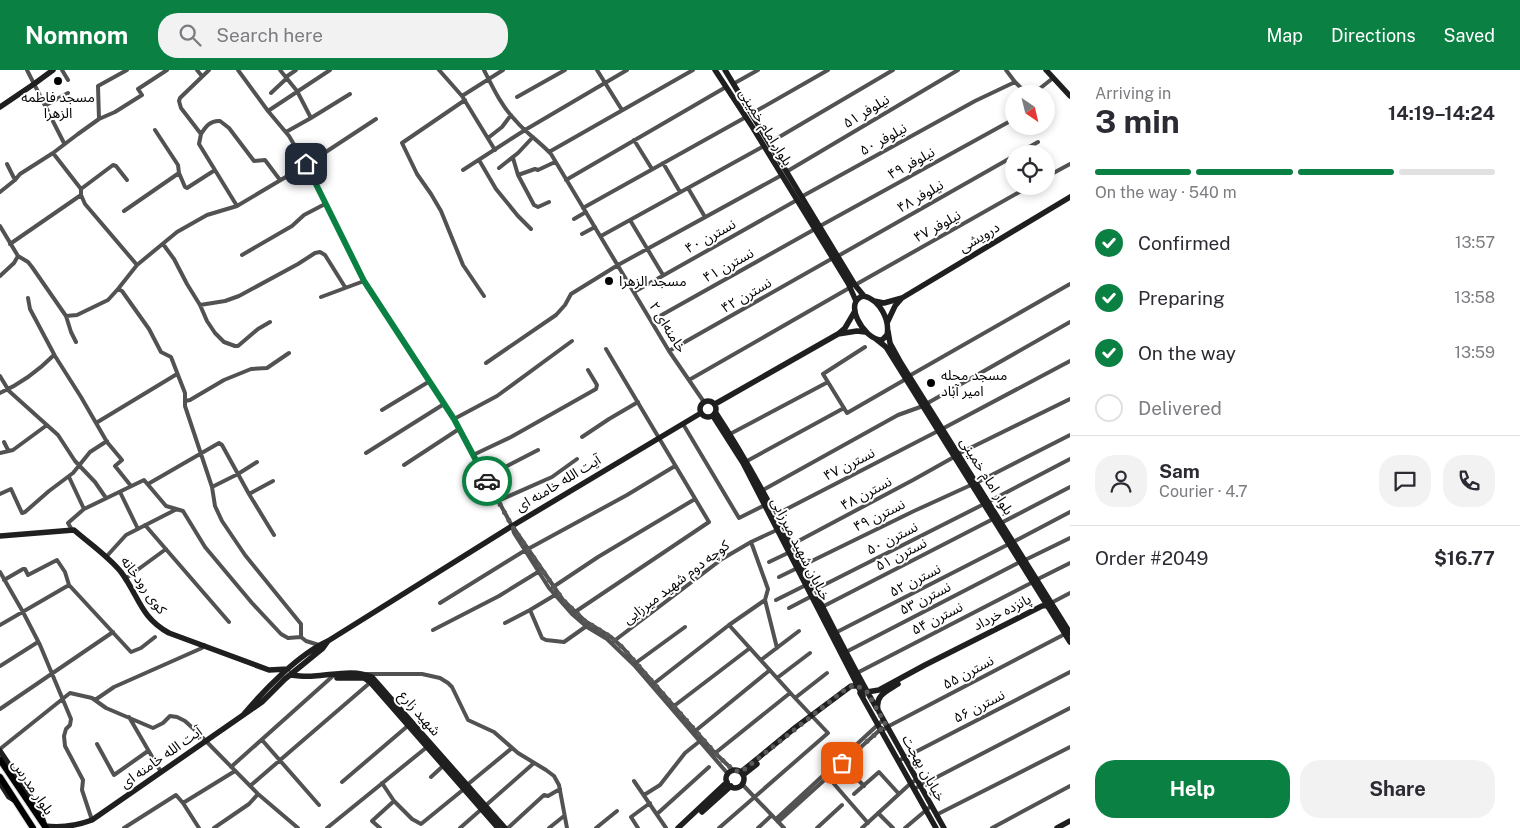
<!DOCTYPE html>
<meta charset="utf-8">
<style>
:root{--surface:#fff;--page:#f2f2f3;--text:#2b2b33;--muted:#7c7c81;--line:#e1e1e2;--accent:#0b8043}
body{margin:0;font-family:"Public Sans","Noto Sans Arabic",sans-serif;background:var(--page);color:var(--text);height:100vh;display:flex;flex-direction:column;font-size:19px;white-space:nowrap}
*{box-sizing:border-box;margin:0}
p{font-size:16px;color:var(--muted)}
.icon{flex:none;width:28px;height:28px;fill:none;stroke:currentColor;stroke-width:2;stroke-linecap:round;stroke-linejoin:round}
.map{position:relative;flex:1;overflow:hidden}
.drawer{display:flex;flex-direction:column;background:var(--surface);width:450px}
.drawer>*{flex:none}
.needle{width:32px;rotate:145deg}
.buttons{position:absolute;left:1005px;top:15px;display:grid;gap:10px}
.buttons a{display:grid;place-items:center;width:50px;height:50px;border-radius:50%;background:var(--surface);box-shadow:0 2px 8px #0003;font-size:25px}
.pin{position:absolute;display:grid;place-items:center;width:42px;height:42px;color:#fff;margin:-21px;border-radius:10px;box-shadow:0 2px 8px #0006}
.courier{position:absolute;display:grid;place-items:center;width:50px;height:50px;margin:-25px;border:4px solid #0b8043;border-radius:50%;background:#fff;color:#222;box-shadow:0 1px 6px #0007}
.overview em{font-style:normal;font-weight:700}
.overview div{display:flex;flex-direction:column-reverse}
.overview{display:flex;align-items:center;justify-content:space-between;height:85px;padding:0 25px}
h1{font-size:32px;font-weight:700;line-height:38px}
.bar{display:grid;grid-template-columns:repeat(4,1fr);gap:8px 5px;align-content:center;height:60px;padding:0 25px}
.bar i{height:6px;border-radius:4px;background:var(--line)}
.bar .active{background:var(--accent)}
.bar p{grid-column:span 4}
.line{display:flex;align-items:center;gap:12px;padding:0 25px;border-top:1px solid var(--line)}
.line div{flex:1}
.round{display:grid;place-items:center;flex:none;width:52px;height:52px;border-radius:20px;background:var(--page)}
ol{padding:0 25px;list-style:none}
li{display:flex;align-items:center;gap:15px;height:55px}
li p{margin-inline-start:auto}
li .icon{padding:5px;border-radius:50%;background:var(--accent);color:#fff;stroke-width:4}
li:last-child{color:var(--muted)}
li i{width:28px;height:28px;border:2px solid var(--line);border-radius:50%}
.action{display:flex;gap:10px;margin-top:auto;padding:10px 25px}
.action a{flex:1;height:58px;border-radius:20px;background:var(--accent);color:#fff;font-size:20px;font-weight:700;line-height:58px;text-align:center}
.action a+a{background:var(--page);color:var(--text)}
header{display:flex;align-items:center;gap:30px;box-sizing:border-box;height:70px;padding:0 25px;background:var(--accent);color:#fff}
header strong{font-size:24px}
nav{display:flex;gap:28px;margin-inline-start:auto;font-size:18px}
.search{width:350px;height:45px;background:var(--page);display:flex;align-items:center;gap:12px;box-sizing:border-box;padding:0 18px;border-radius:20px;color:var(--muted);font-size:19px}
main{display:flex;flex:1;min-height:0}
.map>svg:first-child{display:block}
</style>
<header>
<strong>Nomnom</strong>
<div class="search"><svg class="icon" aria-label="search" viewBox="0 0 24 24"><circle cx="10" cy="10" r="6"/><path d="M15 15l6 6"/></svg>Search here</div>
<nav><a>Map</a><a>Directions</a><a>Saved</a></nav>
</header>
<main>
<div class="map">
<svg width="1070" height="758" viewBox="0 0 1070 758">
<rect width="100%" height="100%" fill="#fff"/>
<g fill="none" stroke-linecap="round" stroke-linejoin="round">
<g stroke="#dbdbdb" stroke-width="8">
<path id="primary" d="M0,690L46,758
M0,707L33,758"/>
</g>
<path stroke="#525252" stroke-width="4" d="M27,0L64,73
M62,0L68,10
M197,0L201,5
M209,0L180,28L179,31L181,38L201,64L199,74L237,136
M238,0L268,41L289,66L306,95L364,211L454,349L512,456L514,463L549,518L572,544L587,557L607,569L634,595L728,704
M280,0L297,21L311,48
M439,0L462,26
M484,0C493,18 502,37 516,51C526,63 540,72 551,84L669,281L704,332
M597,0L622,40
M1006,0L1015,12
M286,7L296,0
M733,14L758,0
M271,23L287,8
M1033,24L1053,8
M517,27L565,0
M465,30L402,73L417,104L431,124L441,141L463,195L484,226
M46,35L68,23
M268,41L330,0
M751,44L828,0
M99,49L98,16L127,0
M155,60L178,95L179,103L185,117L187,118L215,100
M286,62L311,48L350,24
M201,64C206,56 211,50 220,51L229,58L254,91L265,90L280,110
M488,68L502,57L511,45
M634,70L652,99
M769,73L893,0
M495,80L462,26L503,0
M549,82L693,0
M53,83L81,119V125L85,134L137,195
M1017,84L1038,72
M513,88L518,105L534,135L538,137L549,132
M479,90L496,119L518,146L531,159
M663,93L680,122
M7,94L15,110
M499,98L518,83L533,67
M463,100L525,60L627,0
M786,102L958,0
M518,105L535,99L538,100L555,92
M1046,107L1070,94
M566,110L726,17
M688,118L705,147
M81,119L113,95L116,96L127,110
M0,122L15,110L20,104L53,83L78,64L99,49L115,42L142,25L138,19L167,0
M801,127L975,31L1015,12L1027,24
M583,138L746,47
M124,141L179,103
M574,149L586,142
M630,150L663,205
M0,156L18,186L14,193L0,206
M820,156L1014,49
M582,164L595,157
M601,166L764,76
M10,174L81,125
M163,174L174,189L187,214L200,235L207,251L215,263L224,272L235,276H238L258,259L270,252
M242,185L292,156L304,145L325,134
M18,186L28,192L32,197L66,246L71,262L76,272
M838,186L1014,86
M855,215L1030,116
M118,219L122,221L149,259L161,282L171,287L185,323V336L212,417L215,436L222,451L245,485L301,554V567L306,571L319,575
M634,222L797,130
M321,227L364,211
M28,228L30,239L55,286L81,327L107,372L122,390L115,396L131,416
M200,235L225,231L239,226L298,194L315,183L320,182L325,185L345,217
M66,246L77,245L108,230L118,219L137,195L177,162L207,145L237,136L306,95L376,49
M651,251L815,159
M865,277L823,304L847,343L906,309
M669,281L833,188
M486,293L556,245L565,235L571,224L618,195L782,105
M0,306L9,321L58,365L75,391L95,412L106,428
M909,306L1070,214
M689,310L851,217
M0,323C20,314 39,300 54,285
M185,331L190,330L224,310L251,299L267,298L289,283
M926,334L1070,252
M382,340L430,311
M454,349L497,326L572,271
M96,353L177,304
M683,354L739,448L765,435
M942,359L1070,291
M730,364L828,312
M582,367L609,349L638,332
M4,372L8,380
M0,383L13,380L47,355
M366,383L444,334
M958,384L1070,329
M473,385L511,367L596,319L597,315L588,300
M747,391L844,338
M404,395L459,359
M69,407L84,439
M487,411L505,397L538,380
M976,413L1070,365
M148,414L219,373L222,375L249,424L274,465
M212,417L238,404L257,392
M763,420L898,345L923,336
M120,422L138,459
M0,424L11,419L22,443L25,442L49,421L73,403L90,382L107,371
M249,424L273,411
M498,431L552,407L577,389
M988,432L1070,389
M775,445L938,361
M1001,453L1070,417
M145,455L229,552
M513,457L563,530L585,551L611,567L623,578L715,683L733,700
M72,460L68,453L84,439L144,410L166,436L183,441L205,477L252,533L281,564L288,568L301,567
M751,472L768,519L765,530L777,578
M1013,472L1070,442
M789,476L913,410L954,387
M528,479L627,425L675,396
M106,487L126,465L175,440
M1025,490L1070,468
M769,492L790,482
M0,502L23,542L40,575L71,649L70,655L66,659L64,666L65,676L83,710L82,720L92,750
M779,507L914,441L971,415
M125,509L166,479
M4,510L23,499H25L28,505L57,490L65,502L69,515
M1036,510L1070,493
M553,517L598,487L695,429
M812,521L984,434
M776,530L806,515
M440,533L524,481
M1051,533L1070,523
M822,537L993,449
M789,538L812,526
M530,540L542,568L546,570L564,572L588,555
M572,544L709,452L606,279
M505,553L530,540L555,525
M0,555L69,515L131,582L141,578L155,567
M729,555L765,530
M433,560L499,526L538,502
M835,563L1009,474
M614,571L722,489L751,472L779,459
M844,583L1020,492
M761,590L799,561
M637,592L685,557
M0,596L38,572
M367,604H422L440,608L448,613L452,617L468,650L494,662L518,683L546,700L554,706L559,715L567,758
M855,604L1033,512
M777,608L810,583
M652,615L729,555L795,628L828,663L719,758
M795,628L827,603
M95,630L114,617L202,578L204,575
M674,636L750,578
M0,639L113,562
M129,647L161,702
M882,661L887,657L1065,564
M694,662L770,600
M262,670L319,735
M97,674L114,705L148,681
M0,679L70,623L92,628L106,638L153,658L163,653L170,646L177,647L185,651L197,662L258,724L298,758
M714,684L790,623
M898,691L1070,602
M842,693L864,716
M231,697L334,605
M431,707L443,696
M828,707L868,753
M634,711L666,758
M342,712L410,654
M742,714L784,758
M250,716L372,611
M914,719L1070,638
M854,724L879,702L899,724
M644,725L660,715L685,683L700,671
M394,731L412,749L421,754L464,719L467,715L512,678
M183,733L235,701
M878,743L893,758
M657,744L709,697
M936,745L1070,677
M776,749L883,650
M778,752L882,658
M124,758L176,725L183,733L199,758
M214,758L249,734L258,724
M327,758L427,677
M380,758L372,751L394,731L382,713
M460,758L534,693
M508,758L544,725L548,726L560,719
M549,758L564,746
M596,758L617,741
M638,758L631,747L650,733
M758,758L772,745
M817,758L842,735
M862,758L911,713L916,710
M905,758L931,736
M992,758L1070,716"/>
<path stroke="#1f1f1f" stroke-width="5.5" d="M715,0L753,58L848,213L856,231
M725,0L855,215L864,226
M1046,0L1070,26
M0,37L34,14L53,0
M864,226C880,230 890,250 887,265L882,270C863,270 842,230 864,226Z
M874,231L884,233L902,228L1070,127
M887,253L895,236L901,229
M888,261L890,273L901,293L1070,563
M838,264L857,261L865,262
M876,269L886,277L1070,572
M700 339a8 8 0 1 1 16 0a8 8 0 1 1-16 0Z
M715,334L838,264L845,258L855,241
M716,343C778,437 821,542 877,639
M713,346L743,393L863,626
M0,466L74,460C90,474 108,486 121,502C139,526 140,547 169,563L269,600L288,599
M290,605C298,606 306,607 314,606C333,605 354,599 372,607L505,758
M337,608H364L370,612L498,758
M898,614C887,621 875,625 878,640L944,758
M860,623L936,758
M244,644C265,619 299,584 328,571L512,456L701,343
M0,681L40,741L45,756C62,758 76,756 92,750L262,632L285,609L323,578L328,571
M726 709a9 9 0 1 1 18 0a9 9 0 1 1-18 0Z
M741,702L796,657L851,616H859L867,622L879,620L925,595L1042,536L1048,535
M743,705L757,694
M0,713L9,727L14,730
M702,742L731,716
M678,758L727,712
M1057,758L1070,751"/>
<use href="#primary" stroke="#000" stroke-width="6"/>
</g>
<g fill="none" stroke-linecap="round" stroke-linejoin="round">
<path stroke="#595959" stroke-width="5" stroke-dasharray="0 9" d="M487,411L512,456L563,530L585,551L611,567L623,578L715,683L733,700L741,702L847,618L856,615L867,622L886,655L842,693"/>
<path stroke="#0b8043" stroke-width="6" d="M306,94L364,211L454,349L487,411"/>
</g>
<g fill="#000" stroke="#fff" stroke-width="2">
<circle cx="58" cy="11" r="5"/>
<circle cx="609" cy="211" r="5"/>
<circle cx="931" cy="313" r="5"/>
</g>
<g text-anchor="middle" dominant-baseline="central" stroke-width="4" stroke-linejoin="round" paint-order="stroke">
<g font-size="14" fill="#000" stroke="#fff" text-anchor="start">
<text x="58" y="27" text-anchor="middle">مسجد فاطمه<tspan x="58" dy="16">الزهرا</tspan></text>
<text x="619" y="211">مسجد الزهرا</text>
<text x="941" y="305">مسجد محله<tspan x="941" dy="16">امیر آباد</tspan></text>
</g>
<g font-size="14" fill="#000" stroke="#fff">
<text transform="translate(866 41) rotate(-31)">نیلوفر ۵۱</text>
<text transform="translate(766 57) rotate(58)">بلوار امام خمینی</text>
<text transform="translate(883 69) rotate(-29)">نیلوفر ۵۰</text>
<text transform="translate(911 93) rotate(-29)">نیلوفر ۴۹</text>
<text transform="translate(920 126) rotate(-30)">نیلوفر ۴۸</text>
<text transform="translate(937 156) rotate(-29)">نیلوفر ۴۷</text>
<text transform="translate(710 166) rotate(-29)">نسترن ۴۰</text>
<text transform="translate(979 167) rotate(-31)">درویشی</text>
<text transform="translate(728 195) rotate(-29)">نسترن ۴۱</text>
<text transform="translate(746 225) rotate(-30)">نسترن ۴۲</text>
<text transform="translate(668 257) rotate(58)">خامنه‌ای ۲</text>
<text transform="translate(849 394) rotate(-27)">نسترن ۴۷</text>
<text transform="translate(987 406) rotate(58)">بلوار امام خمینی</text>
<text transform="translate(558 413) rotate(-31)">آیت الله خامنه ای</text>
<text transform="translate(866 423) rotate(-28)">نسترن ۴۸</text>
<text transform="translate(879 445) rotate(-26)">نسترن ۴۹</text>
<text transform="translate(892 468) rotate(-27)">نسترن ۵۰</text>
<text transform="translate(801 479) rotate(63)">خیابان شهید میرزایی</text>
<text transform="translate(901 484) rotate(-27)">نسترن ۵۱</text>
<text transform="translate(915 510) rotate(-27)">نسترن ۵۲</text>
<text transform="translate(676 512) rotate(-37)">کوچه دوم شهید میرزایی</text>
<text transform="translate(144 515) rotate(54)">کوی رودخانه</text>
<text transform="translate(925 528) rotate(-27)">نسترن ۵۳</text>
<text transform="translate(1002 542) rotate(-27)">پانزده خرداد</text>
<text transform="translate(937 548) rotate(-27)">نسترن ۵۴</text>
<text transform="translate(968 602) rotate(-28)">نسترن ۵۵</text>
<text transform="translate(979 636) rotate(-27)">نسترن ۵۶</text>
<text transform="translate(420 643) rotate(49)">شهید زارع</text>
<text transform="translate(161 687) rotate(-35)">آیت الله خامنه ای</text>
<text transform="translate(924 698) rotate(61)">خیابان بهجت</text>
<text transform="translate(33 717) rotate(56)">بلوار مدرس</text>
</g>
</g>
</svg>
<div class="buttons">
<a><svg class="needle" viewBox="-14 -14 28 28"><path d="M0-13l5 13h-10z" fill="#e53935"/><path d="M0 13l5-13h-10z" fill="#7c7c81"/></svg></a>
<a><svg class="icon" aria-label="locate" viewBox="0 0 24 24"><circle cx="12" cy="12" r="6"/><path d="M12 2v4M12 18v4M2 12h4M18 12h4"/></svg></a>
</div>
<div class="pin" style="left:842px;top:693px;background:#ea580c"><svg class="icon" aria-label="bag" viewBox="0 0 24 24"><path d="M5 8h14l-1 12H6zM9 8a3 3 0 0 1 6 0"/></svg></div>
<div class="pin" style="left:306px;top:94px;background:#1f2937"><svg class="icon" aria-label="home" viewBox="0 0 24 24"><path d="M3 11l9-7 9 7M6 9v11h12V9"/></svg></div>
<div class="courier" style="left:487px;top:411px"><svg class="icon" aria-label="car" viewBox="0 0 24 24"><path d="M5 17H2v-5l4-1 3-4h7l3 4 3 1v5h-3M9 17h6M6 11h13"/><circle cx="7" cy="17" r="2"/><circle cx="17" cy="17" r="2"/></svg></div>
</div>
<section class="drawer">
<div class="overview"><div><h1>3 min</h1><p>Arriving in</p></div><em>14:19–14:24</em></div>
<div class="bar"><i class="active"></i><i class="active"></i><i class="active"></i><i></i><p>On the way · 540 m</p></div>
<ol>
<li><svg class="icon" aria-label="check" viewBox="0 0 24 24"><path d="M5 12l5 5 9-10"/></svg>Confirmed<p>13:57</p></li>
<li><svg class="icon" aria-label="check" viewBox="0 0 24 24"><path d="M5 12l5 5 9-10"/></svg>Preparing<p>13:58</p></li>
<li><svg class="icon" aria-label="check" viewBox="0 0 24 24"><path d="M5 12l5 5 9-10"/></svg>On the way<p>13:59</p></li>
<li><i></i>Delivered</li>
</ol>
<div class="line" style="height:90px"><a class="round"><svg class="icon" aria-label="person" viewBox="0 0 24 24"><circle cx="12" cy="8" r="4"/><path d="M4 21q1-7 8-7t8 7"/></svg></a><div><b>Sam</b><p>Courier · 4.7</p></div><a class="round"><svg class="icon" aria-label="chat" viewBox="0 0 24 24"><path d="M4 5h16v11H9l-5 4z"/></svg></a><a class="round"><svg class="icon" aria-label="phone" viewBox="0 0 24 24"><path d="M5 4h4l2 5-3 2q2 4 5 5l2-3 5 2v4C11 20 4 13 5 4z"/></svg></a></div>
<div class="line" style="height:65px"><div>Order #2049</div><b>$16.77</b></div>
<div class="action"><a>Help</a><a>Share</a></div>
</section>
</main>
